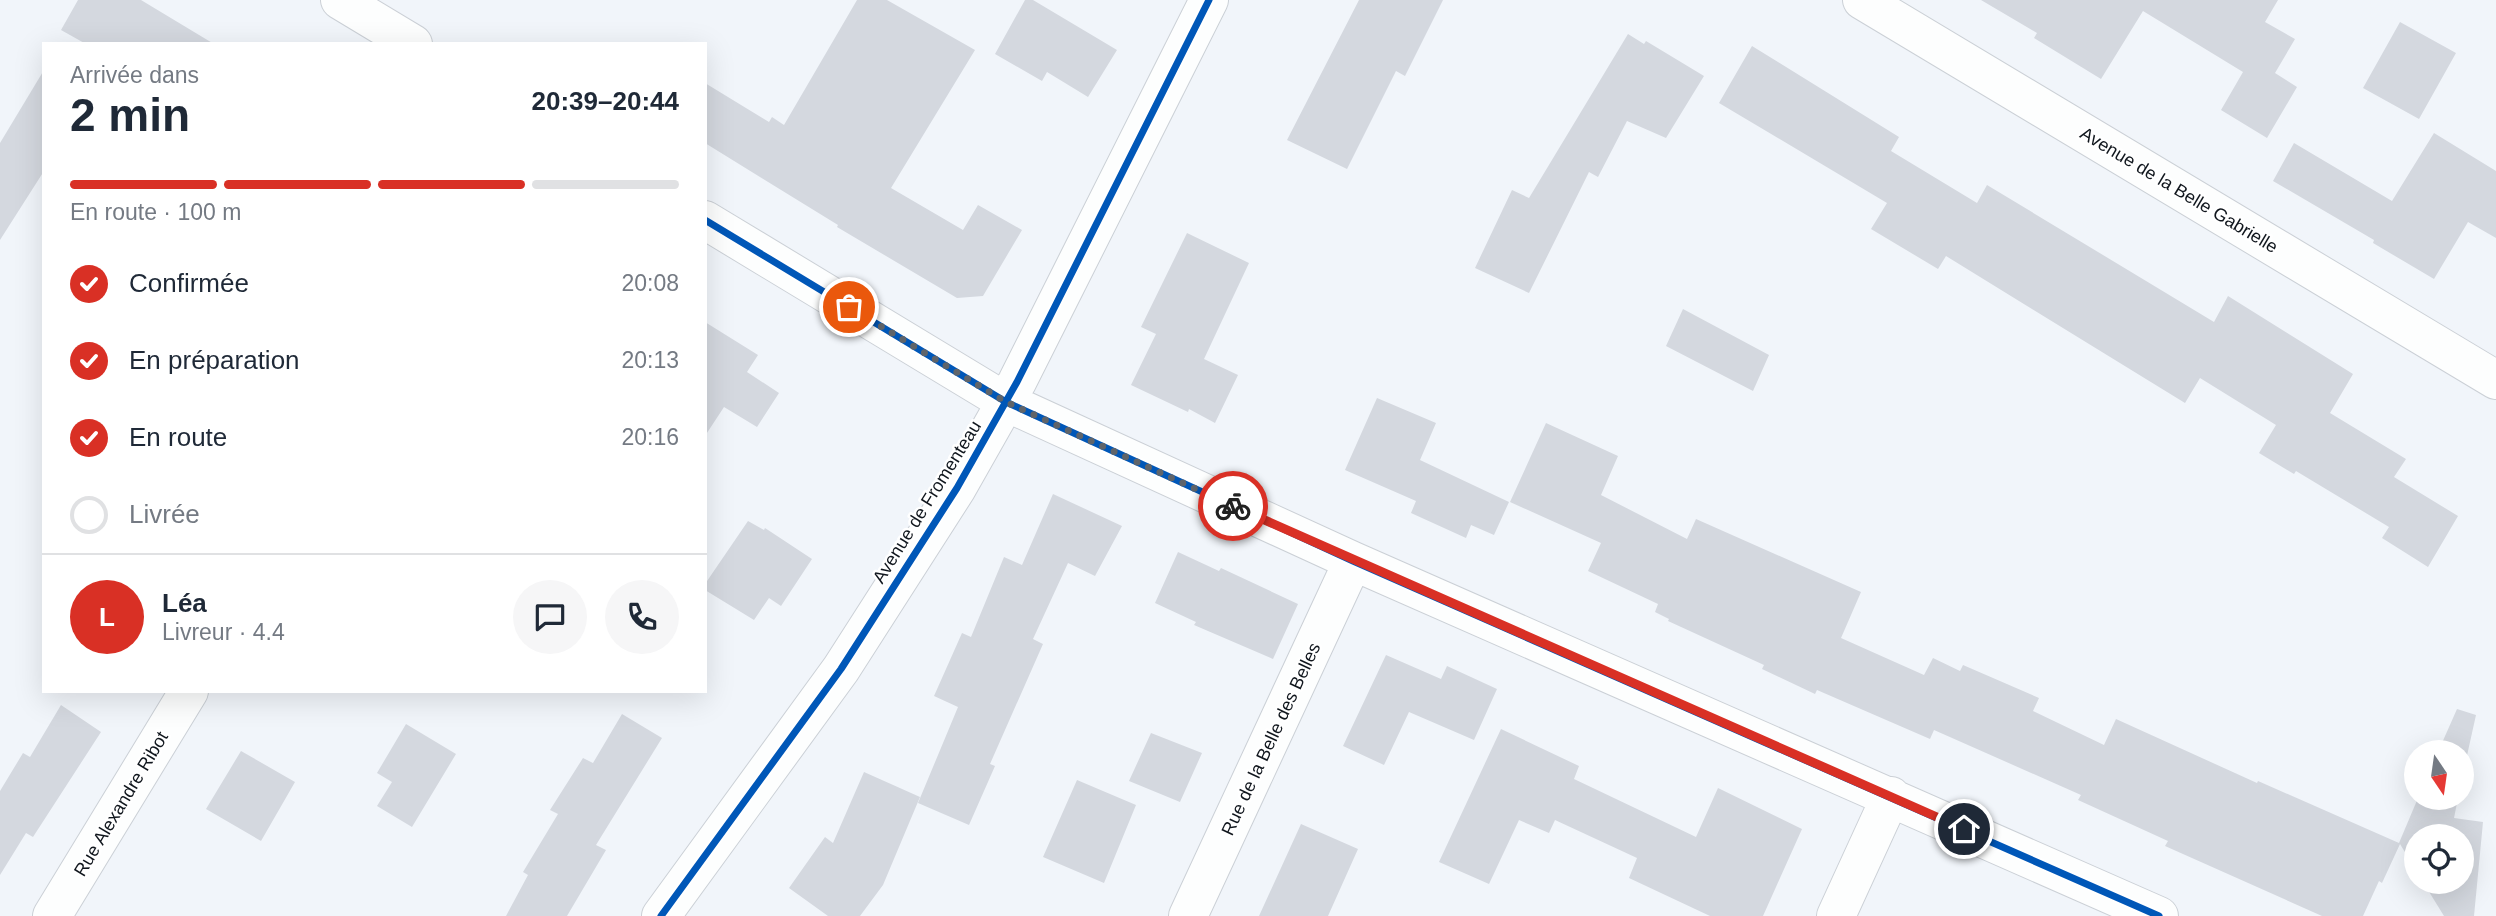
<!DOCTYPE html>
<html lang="fr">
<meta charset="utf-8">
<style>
:root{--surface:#fff;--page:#f6f6f7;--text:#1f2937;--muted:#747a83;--line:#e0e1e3;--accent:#d93025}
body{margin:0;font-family:Helvetica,sans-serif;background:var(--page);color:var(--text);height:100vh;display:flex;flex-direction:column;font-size:26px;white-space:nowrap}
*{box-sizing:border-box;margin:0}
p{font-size:23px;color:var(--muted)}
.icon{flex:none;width:38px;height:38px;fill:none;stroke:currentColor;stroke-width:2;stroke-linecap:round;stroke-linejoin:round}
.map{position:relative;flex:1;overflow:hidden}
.sheet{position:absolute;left:42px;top:42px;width:665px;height:651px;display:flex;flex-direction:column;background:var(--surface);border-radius:0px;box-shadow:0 7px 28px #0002}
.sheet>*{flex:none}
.needle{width:46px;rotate:167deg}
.controls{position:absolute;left:2404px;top:740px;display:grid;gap:14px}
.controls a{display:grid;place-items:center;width:70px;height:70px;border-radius:50%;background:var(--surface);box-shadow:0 7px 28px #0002;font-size:35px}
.pin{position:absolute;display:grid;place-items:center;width:60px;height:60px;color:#fff;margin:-30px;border:4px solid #fff;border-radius:50%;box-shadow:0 2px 7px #0007}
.courier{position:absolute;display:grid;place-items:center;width:70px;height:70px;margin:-35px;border:5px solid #d93025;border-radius:50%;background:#fff;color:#222;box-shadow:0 2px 9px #0007}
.overview em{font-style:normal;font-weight:700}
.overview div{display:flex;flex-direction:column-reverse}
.overview{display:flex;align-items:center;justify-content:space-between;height:119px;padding:0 28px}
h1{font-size:46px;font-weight:700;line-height:52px}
.bar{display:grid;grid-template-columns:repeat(4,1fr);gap:10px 7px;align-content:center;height:84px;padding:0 28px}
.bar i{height:9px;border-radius:5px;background:var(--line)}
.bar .selected{background:var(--accent)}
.bar p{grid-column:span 4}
.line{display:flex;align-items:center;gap:18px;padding:0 28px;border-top:2px solid var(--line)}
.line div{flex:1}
.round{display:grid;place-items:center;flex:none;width:74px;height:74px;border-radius:37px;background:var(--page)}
ol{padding:0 28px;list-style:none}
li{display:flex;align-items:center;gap:21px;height:77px}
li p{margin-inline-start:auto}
li .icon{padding:7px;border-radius:50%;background:var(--accent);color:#fff;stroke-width:4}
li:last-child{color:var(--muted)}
li i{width:38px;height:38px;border:4px solid var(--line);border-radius:50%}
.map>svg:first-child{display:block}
</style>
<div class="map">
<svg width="2496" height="916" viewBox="0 0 2496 916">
<rect width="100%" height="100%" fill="#f1f5fa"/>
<path fill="#d4d8df" d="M78,0H141L214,44H86L61,30Z
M857,0H887L975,50L891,188L963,230L978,205L1022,230L983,296L957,298L837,227L838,225L705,143V83L769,122L772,117L784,125Z
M1025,0H1033L1117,50L1088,97L1047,72L1042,81L995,54Z
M1359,0H1443L1405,76L1396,71L1347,169L1287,140Z
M1981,0H2278L2265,22L2295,39L2275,73L2297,87L2267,138L2221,110L2243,72L2143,11L2101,79L2034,38L2037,33Z
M2400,22L2456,53L2419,119L2363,88Z
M1628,34L1644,44L1646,41L1704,76L1666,138L1627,121L1598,177L1589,172L1529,293L1475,268L1512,190L1529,198Z
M1752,46L1899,137L1891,151L1977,203L1987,185L2214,322L2228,296L2353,374L2330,413L2406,459L2394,477L2458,516L2428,567L2382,538L2389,527L2296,471L2294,474L2259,453L2276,425L2200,378L2185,403L1946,256L1938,269L1871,229L1887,203L1719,103Z
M44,70V171L0,240V143Z
M2434,133L2496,171V238L2468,222L2434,279L2373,243L2374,240L2273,181L2294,143L2392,201Z
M1187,233L1249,263L1204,359L1238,375L1215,423L1189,409L1188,412L1131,385L1156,334L1141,327Z
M1683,309L1769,355L1753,391L1666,346Z
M705,322L758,355L747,372L779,393L757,427L724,407L705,436Z
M1377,398L1436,423L1420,460L1509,502L1494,535L1471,525L1466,538L1411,513L1416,501L1345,470Z
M1546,423L1618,456L1601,495L1687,539L1696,519L1861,592L1841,638L1924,675L1933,658L1960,671L1963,665L2039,698L2033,711L2104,745L2116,719L2257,783L2258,781L2399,843L2418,798H2458L2454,818L2483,822L2474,916H2444L2423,882H2462V836H2417V872L2400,844L2382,883L2379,881L2363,916H2322L2165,846L2168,841L2078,800L2081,795L1934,730L1930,739L1817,690L1815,694L1762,669L1764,665L1668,621L1669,619L1655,612L1658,604L1588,571L1601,543L1510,502Z
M1053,494L1122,526L1095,576L1068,563L1033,639L1043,644L990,764L995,766L969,825L918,803L958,707L934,696L962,633L971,637L1004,557L1022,565Z
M748,521L764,530L765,528L812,559L781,606L769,598L754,620L705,590V584Z
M1178,552L1219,571L1221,568L1298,604L1273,659L1194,625L1196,622L1155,603Z
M1386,655L1441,679L1447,666L1497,689L1474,740L1409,712L1384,765L1343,746Z
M61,705L101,732L33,837L26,833L0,875V791L23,753L30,757Z
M2457,709L2476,715L2462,778V752H2438Z
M622,714L662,738L596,845L606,850L567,916H506L528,875L523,872L558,814L550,810L583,758L593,763Z
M406,724L456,754L412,827L377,806L392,782L377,773Z
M1501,729L1579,766L1574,779L1696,837L1718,788L1802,829L1763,916H1710L1629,878L1637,858L1555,820L1549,833L1519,820L1489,884L1439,862Z
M1151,733L1202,753L1180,802L1129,781Z
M241,751L295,782L261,841L206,809Z
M864,772L920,797L883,885L860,916H828L789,888L825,837L833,843Z
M1077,780L1136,805L1104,883L1043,857Z
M1301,824L1358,849L1328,916H1259Z"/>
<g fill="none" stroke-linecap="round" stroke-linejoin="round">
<g stroke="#cbd0d6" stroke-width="40">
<path id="minor" d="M340,0L413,44
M1862,0L2496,380
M705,220L1006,402L1353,561L2159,916
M52,916L189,691
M661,916L841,669L957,488L1017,382L1209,0
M1188,916L1353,561
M1836,916L1891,796"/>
</g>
<use href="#minor" stroke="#fdfefe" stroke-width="38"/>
<g stroke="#fff" stroke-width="11">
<path id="cycleway" d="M705,220L1006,402L1353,561L2159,916
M661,916L841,669L957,488L1017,382L1209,0"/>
</g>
<use href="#cycleway" stroke="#0057b8" stroke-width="7"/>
</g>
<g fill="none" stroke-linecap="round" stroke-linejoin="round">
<path stroke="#5f646a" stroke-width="7" stroke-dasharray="0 12.6" d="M849,307L1006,402L1233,506"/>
<path stroke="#d93025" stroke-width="9" d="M1233,506L1964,829"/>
</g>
<g text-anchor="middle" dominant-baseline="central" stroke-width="5" stroke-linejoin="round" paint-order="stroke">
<g font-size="18" fill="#10161d" stroke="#fff">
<text transform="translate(2179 190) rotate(31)">Avenue de la Belle Gabrielle</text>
<text transform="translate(927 502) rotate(-58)">Avenue de Fromenteau</text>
<text transform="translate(1271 739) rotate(-65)">Rue de la Belle des Belles</text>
<text transform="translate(121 804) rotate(-59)">Rue Alexandre Ribot</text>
</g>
</g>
</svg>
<div class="controls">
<a><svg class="needle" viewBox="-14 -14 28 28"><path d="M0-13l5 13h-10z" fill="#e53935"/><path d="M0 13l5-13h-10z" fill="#747a83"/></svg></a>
<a><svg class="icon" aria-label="locate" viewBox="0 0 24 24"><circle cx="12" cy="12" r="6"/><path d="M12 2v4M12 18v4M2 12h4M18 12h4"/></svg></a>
</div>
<div class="pin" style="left:849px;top:307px;background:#ea580c"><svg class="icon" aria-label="bag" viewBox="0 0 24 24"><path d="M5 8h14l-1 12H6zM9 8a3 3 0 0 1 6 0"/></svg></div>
<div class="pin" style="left:1964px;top:829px;background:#1f2937"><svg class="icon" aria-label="home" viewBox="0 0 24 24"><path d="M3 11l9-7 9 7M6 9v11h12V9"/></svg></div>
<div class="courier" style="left:1233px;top:506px"><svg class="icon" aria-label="bike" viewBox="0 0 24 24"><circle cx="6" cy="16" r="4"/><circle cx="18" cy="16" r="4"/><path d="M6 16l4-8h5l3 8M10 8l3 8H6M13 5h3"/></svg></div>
<section class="sheet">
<div class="overview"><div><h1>2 min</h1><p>Arrivée dans</p></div><em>20:39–20:44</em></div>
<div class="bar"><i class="selected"></i><i class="selected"></i><i class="selected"></i><i></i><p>En route · 100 m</p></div>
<ol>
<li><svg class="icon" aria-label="check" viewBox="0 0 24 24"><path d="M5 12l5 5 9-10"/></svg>Confirmée<p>20:08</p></li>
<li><svg class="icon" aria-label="check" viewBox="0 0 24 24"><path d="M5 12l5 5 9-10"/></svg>En préparation<p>20:13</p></li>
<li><svg class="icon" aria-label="check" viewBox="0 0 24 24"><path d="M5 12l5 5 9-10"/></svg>En route<p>20:16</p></li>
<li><i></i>Livrée</li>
</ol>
<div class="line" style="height:126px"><b class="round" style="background:var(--accent);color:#fff">L</b><div><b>Léa</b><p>Livreur · 4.4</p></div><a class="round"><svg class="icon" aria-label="chat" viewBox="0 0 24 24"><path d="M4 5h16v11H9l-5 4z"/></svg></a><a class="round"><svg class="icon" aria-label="phone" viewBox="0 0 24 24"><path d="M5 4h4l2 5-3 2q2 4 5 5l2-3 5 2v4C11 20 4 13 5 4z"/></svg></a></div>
</section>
</div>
